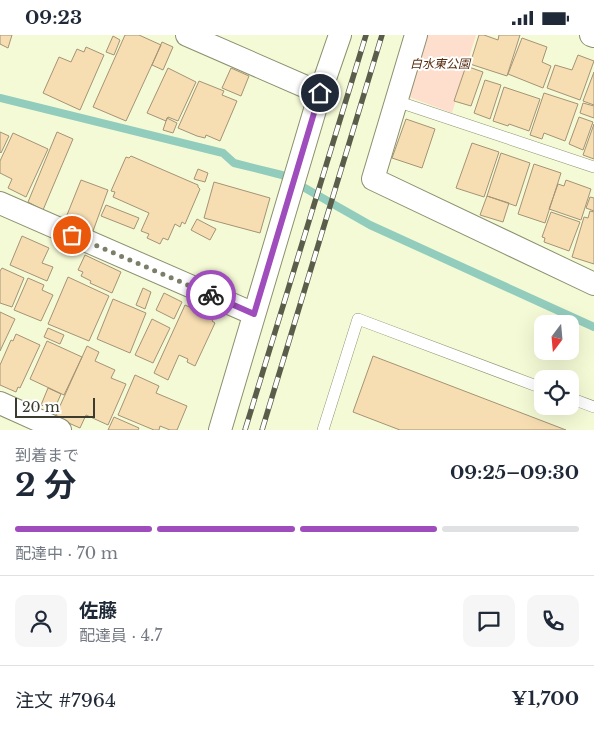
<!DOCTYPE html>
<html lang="ja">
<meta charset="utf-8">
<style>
:root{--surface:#fff;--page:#f6f6f7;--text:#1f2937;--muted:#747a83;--line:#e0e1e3;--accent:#9f4dbc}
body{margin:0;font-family:"Libre Baskerville","Noto Sans JP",serif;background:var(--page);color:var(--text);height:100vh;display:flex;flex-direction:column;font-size:19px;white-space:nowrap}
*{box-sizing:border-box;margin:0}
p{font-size:16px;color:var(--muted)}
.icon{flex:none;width:28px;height:28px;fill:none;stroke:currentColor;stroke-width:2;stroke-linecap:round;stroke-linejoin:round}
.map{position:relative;height:395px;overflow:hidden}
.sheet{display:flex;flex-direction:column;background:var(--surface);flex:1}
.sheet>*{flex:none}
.needle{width:32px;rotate:196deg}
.controls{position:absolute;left:534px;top:280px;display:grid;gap:10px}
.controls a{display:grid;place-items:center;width:45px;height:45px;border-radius:10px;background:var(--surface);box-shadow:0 5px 20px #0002;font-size:25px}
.scale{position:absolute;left:15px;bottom:12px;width:80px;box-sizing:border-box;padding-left:5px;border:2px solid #3b3c2e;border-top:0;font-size:14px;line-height:18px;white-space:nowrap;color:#3b3c2e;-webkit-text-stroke:4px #fff;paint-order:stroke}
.pin{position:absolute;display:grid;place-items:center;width:42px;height:42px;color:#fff;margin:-21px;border:2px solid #fff;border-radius:50%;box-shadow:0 1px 5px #0007}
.courier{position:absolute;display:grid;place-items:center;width:50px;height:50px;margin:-25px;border:4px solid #9f4dbc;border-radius:50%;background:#fff;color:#222;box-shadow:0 1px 6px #0007}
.summary em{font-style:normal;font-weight:700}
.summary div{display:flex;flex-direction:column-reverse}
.summary{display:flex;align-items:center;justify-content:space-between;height:85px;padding:0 15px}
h1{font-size:32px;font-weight:700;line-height:38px}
.bar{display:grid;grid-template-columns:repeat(4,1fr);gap:8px 5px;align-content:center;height:60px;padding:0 15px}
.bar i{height:6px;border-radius:4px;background:var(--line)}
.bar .selected{background:var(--accent)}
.bar p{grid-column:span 4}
.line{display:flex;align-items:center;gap:12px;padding:0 15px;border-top:1px solid var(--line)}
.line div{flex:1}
.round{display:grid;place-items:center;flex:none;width:52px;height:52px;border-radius:10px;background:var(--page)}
.status{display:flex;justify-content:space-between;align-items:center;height:35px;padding:0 25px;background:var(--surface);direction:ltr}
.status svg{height:14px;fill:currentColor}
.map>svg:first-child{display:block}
</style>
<div class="status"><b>09:23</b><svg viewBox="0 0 49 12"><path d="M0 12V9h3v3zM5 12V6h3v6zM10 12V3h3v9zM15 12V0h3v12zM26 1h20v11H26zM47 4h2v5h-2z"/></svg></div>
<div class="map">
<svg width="594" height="395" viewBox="0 0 594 395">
<rect width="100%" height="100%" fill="#f5fad6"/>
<path fill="#fedfce" d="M421,0H476L452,78L409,62Z"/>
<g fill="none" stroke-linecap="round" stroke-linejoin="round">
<path stroke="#92ccbd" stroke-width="8" d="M0,63L223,118L234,128L282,140L370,190L594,292"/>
</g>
<path fill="#f7deb2" stroke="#a49375" d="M0,0H12L8,13L0,9Z
M125,0H139L161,10L126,86L93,72Z
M479,0H484L498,5L499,0H520L507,41L470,29Z
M113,1L120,5L114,20L106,17Z
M522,3L547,12L542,27L551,31L543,53L508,39Z
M162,7L173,12L163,35L152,30Z
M86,12L104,20L80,75L43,58L59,22L71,27L77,14L84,17Z
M578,20L594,26L580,65L547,53L555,30L572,35Z
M466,31L483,37L471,71L454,66Z
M168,33L196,47L178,86L168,82L166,86L147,78Z
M231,33L249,41L241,61L222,53Z
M594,37V70L583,66Z
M485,45L501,50L490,84L474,78Z
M199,46L224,56L222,60L237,66L220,106L206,100L205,103L197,101L178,93Z
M504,52L540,64L529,96L509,89L508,91L493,86Z
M544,58L578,69L565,106L544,98L542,104L530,100Z
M583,68L594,71V83L580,78Z
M579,82L593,87L583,115L569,109Z
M167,83L177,88L173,98L163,95Z
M406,84L435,94L422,133L392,123Z
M594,89V124L583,120Z
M0,97L9,101L1,118L0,117Z
M57,97L73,104L43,175L28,167Z
M13,98L48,114L26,162L8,153L12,144L0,138V126Z
M472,108L499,117L484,162L456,153Z
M501,118L530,128L516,171L487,161Z
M131,121L198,150V152L200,154L185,189L182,187L180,192L175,189L168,205L163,203L160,209L147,203L149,199L141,196L149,178L113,162L115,157L111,156L126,122L129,123Z
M534,129L561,138L545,188L518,179Z
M198,134L208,138L205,147L194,144Z
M81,145L108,155L93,196L65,185Z
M566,145L591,154L581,185L549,174L558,149L564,151Z
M214,147L270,163L260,198L204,183Z
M487,161L509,168L503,187L480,180Z
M590,162L594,163V176L586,173Z
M106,170L139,183L134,194L101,181Z
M590,176L594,177V229L572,222L584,182L588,183Z
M551,177L580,187L569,216L544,207L545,203L542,202Z
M197,184L216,194L210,205L191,195Z
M22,201L49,213L42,228L53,232L47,246L10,230Z
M85,220L121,237L112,258L90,248L91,246L81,241L83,237L78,235Z
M2,233L24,243L12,272L0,268V236Z
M68,242L109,261L89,306L48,289Z
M28,243L44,250L42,255L53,260L41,286L14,275Z
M143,253L151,257L145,274L136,270Z
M164,258L182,267L174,284L156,275Z
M113,264L146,278L130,318L97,304Z
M185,270L214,283L212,286L215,288L195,331L187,327L188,324L179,320L168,345L154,338Z
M0,277L15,284L0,316Z
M152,284L170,293L153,328L135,320Z
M48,293L64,300L60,309L44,302Z
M16,299L40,310L20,353L18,352L16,357L0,350V330L11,305L13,306Z
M47,306L82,322L64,360L30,344Z
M87,311L99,317L95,326L115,335L111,343L126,349L108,390L86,380L80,393L55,382Z
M373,321L566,395H400L353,377Z
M135,340L159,351L156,358L187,371L177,395H170L160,391L159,395H154L118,380Z
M48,353L61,359L54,375L41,370Z
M114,382L139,393L138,395H108Z"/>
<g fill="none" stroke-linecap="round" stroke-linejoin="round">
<g stroke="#8c906f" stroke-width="12">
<path id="lane" d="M396,66L594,132
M570,363L594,372
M323,395L358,284L542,353"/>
</g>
<g stroke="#8c906f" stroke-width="24">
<path id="street" d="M187,0L320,58
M416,0L373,144L594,249
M591,0L594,1
M0,168L254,279
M0,368L60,395
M220,395L320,58L340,0"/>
</g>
<use href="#lane" stroke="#fff" stroke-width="11"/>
<use href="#street" stroke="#fff" stroke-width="22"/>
<g stroke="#5b5d4b" stroke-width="5.5">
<path id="rail" d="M245,395L366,0
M262,395L382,0"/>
</g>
<use href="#rail" stroke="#fff" stroke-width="4" stroke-dasharray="11" stroke-linecap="butt"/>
</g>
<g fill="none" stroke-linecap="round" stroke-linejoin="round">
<path stroke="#7c7e69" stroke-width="5" stroke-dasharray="0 9" d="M72,200L211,260"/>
<path stroke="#9f4dbc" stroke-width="6" d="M211,260L254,279L320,58"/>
</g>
<g text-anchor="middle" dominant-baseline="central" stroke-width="4" stroke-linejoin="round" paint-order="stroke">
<g font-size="12" font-style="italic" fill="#572c0f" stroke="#fff">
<text x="440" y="28">白水東公園</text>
</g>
</g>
</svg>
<div class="controls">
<a><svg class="needle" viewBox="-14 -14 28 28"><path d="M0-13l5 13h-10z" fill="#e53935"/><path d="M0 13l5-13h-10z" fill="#747a83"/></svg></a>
<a><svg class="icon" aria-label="locate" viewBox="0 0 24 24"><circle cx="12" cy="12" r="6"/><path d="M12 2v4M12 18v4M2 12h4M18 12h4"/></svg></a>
</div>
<div class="scale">20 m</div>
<div class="pin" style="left:72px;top:200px;background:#ea580c"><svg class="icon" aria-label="bag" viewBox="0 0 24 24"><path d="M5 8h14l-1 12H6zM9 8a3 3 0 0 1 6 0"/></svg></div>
<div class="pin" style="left:320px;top:58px;background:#1f2937"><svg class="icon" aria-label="home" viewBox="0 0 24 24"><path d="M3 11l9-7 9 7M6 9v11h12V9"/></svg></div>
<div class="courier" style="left:211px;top:260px"><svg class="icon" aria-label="bike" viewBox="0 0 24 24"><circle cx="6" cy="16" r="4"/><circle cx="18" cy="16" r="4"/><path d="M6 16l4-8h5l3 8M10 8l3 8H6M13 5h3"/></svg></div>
</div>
<section class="sheet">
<div class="summary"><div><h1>2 分</h1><p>到着まで</p></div><em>09:25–09:30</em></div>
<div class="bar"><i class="selected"></i><i class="selected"></i><i class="selected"></i><i></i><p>配達中 · 70 m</p></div>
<div class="line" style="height:90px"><a class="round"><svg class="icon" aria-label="person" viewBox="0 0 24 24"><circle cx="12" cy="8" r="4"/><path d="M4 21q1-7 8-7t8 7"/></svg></a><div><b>佐藤</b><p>配達員 · 4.7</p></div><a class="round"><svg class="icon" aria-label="chat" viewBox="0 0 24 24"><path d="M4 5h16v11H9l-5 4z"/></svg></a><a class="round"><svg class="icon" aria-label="phone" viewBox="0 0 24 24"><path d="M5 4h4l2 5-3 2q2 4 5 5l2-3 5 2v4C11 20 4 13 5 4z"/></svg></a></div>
<div class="line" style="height:65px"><div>注文 #7964</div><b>¥1,700</b></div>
</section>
